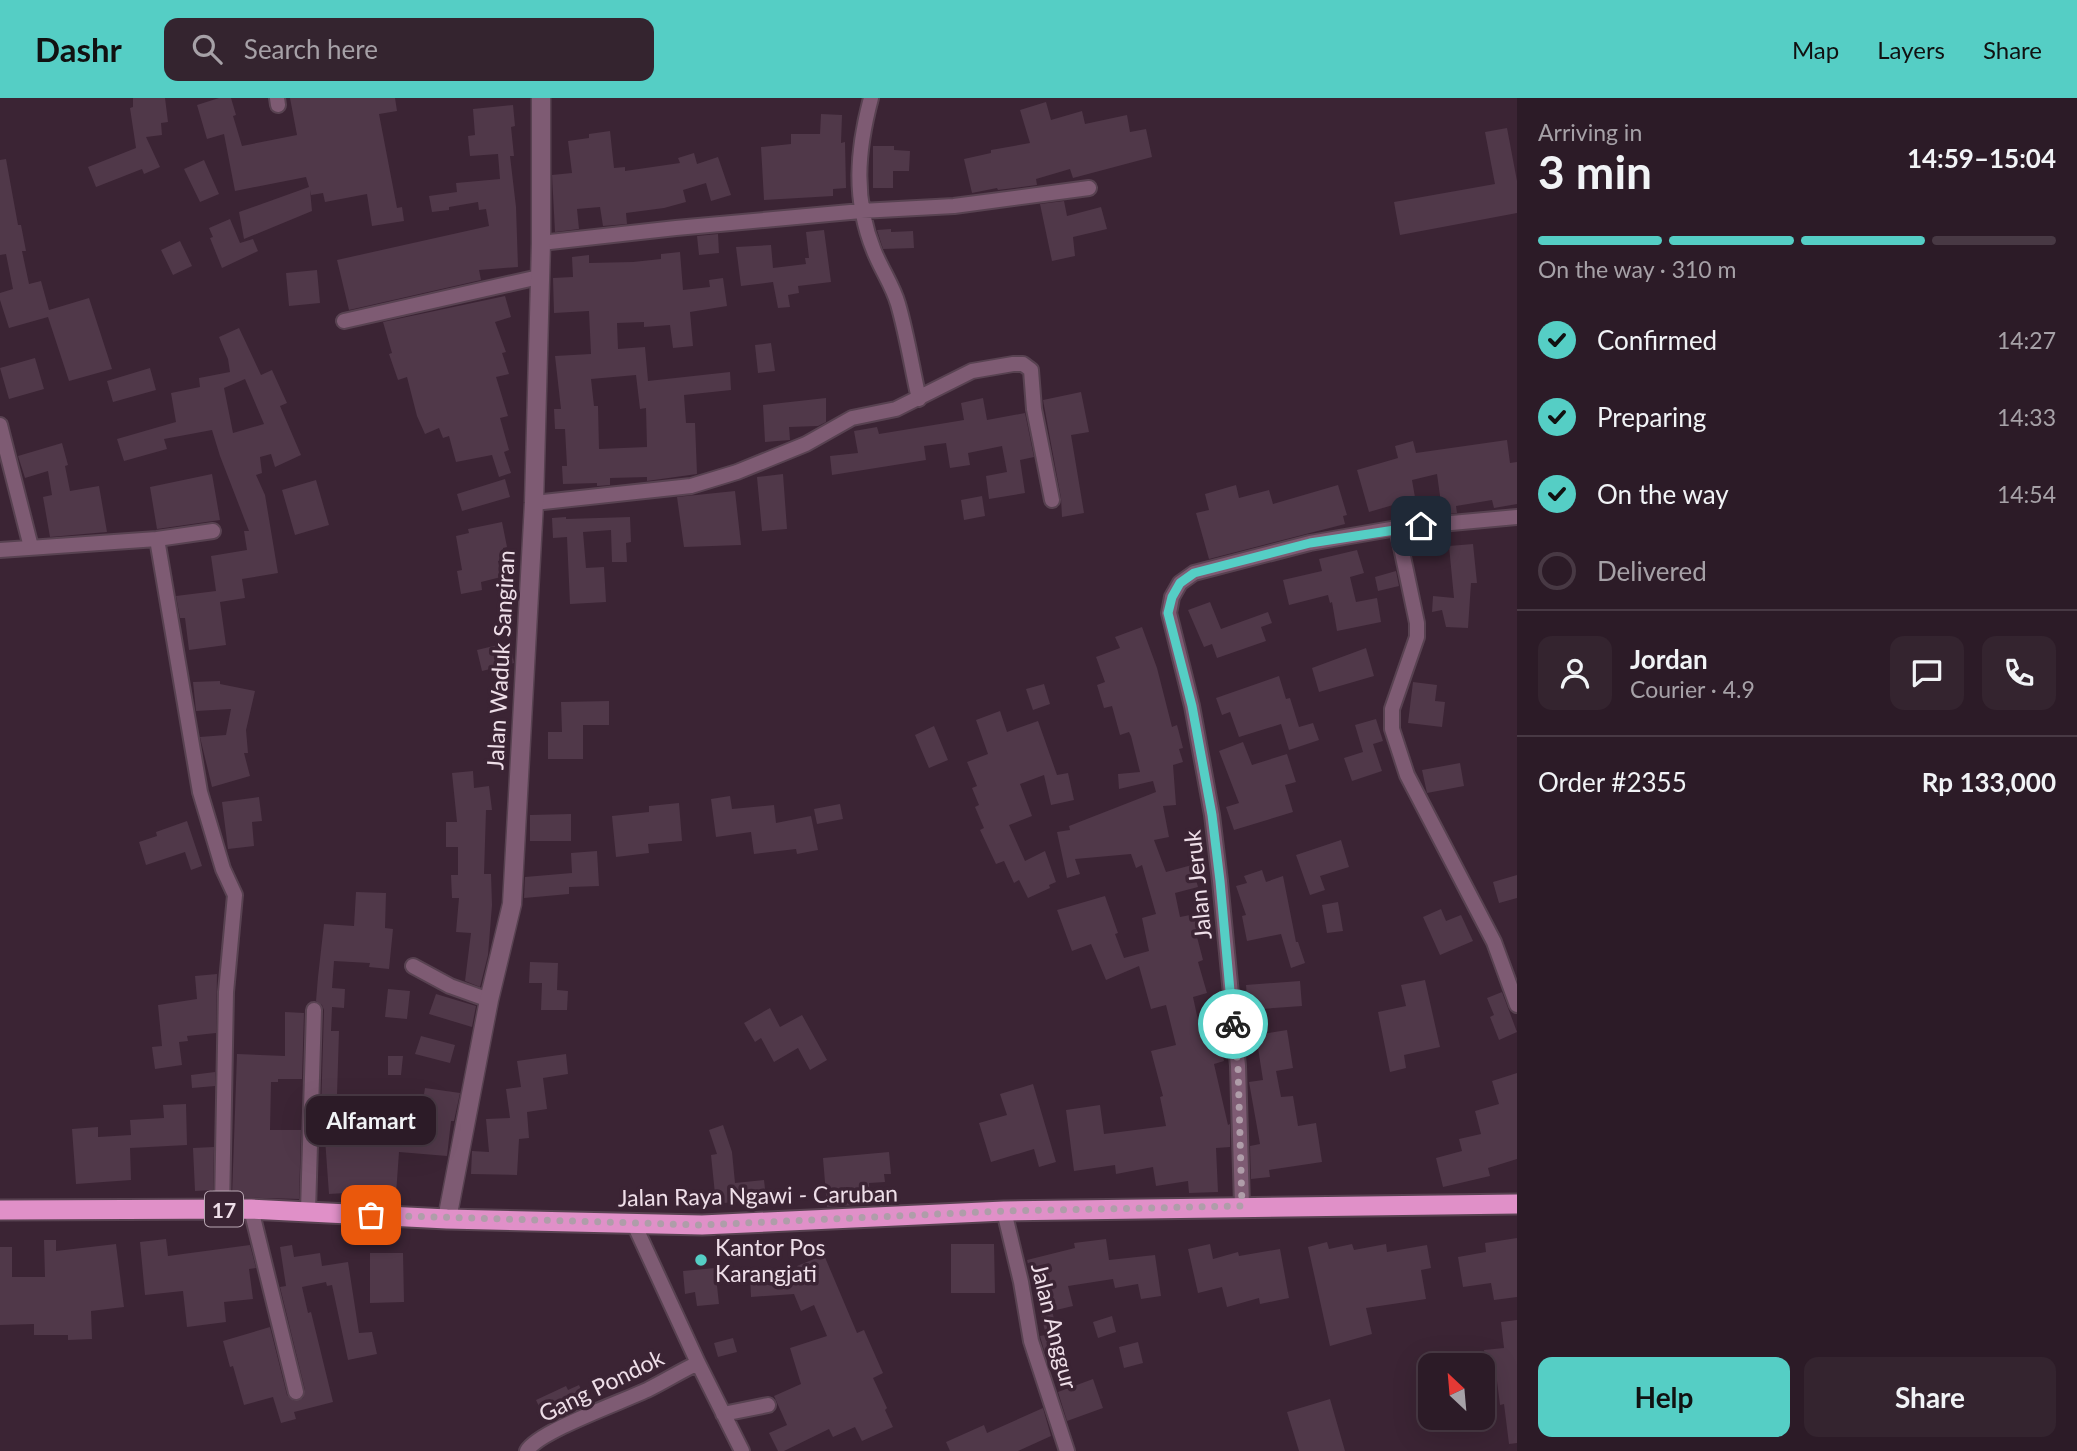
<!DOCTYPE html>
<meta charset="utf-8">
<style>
:root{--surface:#2c1b27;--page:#34242f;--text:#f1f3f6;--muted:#a6a1a7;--line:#483944;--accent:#55cec5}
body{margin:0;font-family:Lato,sans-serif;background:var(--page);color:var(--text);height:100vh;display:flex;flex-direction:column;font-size:26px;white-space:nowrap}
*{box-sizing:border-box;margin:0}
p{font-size:23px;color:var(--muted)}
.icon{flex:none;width:38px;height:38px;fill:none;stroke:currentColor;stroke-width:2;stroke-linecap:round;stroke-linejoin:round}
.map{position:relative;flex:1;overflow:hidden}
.details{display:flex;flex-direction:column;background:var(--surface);width:560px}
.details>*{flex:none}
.needle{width:46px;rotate:334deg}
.buttons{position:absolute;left:1418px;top:1255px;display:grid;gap:14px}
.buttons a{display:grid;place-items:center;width:77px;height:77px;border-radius:14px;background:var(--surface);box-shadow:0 7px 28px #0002,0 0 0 2px var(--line);font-size:35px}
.pin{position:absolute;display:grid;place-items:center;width:60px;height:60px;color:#fff;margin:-30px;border-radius:14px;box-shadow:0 4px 10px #0006}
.courier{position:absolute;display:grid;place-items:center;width:70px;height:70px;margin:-35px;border:5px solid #55cec5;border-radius:50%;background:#fff;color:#222;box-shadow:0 2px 9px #0007}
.bubble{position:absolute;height:49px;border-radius:14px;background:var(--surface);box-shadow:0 7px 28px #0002,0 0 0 2px var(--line);font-size:23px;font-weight:700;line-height:49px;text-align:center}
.headline em{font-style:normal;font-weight:700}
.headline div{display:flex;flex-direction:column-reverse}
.headline{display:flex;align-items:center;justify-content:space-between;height:119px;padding:0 21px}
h1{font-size:46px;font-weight:700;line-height:52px}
.bar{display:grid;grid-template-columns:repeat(4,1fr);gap:10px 7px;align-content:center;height:84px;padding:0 21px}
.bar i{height:9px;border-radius:5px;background:var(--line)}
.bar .selected{background:var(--accent)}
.bar p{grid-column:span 4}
.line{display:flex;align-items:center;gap:18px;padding:0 21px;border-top:2px solid var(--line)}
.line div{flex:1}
.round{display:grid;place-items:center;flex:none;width:74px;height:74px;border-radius:14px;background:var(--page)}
ol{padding:0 21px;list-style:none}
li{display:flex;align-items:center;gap:21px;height:77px}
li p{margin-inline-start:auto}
li .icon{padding:7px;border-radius:50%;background:var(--accent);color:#111;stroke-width:4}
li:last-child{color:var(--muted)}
li i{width:38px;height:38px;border:4px solid var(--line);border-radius:50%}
.action{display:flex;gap:14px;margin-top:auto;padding:14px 21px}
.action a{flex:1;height:80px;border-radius:14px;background:var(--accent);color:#111;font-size:28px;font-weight:700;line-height:80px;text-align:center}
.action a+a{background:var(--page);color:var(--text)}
header{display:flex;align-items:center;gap:42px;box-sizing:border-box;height:98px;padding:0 35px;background:var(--accent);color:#111}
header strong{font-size:33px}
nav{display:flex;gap:38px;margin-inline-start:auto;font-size:24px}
.search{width:490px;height:63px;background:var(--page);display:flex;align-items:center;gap:18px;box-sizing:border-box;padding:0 24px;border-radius:14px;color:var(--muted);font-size:26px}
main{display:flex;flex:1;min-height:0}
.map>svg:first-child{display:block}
</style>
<header>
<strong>Dashr</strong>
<div class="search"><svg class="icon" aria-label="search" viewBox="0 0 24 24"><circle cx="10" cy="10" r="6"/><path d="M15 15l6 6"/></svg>Search here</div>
<nav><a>Map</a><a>Layers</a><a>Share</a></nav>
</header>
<main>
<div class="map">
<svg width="1517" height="1353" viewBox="0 0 1517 1353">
<rect width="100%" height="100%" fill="#3b2434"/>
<path fill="#503849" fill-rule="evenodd" d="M133,0H165L168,24L161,25L162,37L146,39L160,69L144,76L142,71L96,89L88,69L136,50L130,10L133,9Z
M219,0H231L236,17L233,18L242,48L297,37L290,0H395L397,13L379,16L397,110L402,109L404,123L372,128L367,96L325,104L323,95L311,97L310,92L312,113L244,141L239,114L309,89L306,79L235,93L224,36L207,41L197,7Z
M1046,4L1051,22L1082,13L1085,26L1127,17L1130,34L1146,31L1152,59L1073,80L1070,71L1036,81L1037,87L998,92L997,90L972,95L964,61L991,55V52L1030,45L1020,12Z
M513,7L515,28L511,29L514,58H510L516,109L518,169L479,172L481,182L349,212L337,162L489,128L486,111L479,112L478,104L449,109V112L432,114L429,98L457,94L456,85L500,81L498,56L470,58L468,38L475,37L473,11Z
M821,16L842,17L841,45L845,44L846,90L833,91V98L764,102L761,49L791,46V36H820Z
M1507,30L1517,83V115L1400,137L1394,104L1495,86L1485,34Z
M610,33L614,70L625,69V73L680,65L678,60L694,55L697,66L718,59L731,97L711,103L706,85L683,92L686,104L664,110L626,115L627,126L603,128L600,109L577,111L579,131L555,134L552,77L572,75L568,43L589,40V36Z
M873,48H894V52L910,53L909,73H893V90H873Z
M6,61L18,127H21L26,153H22L29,186L41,183L49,212L89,200L112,271L69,283L48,219L9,230L0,202V195L13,191L6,156L0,157V62Z
M204,62L219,96L200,104L184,71Z
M1064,103L1067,118L1101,109L1107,131L1073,139L1075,158L1052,163L1040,106Z
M230,121L240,145L253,141L258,153L222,170L210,140L213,139L209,130Z
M891,131V134L913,133L914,150L883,151L877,132Z
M824,132L831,184L798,188L799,195L788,197L790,209L778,210L773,184L741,188L736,149L771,147L773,170L806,166L805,160H809L806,134Z
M718,136L719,155L699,157L697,138Z
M180,143L192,168L173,177L161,152Z
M680,154L683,192L710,189L709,182L723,180L727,208L690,214L693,248L673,250L670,227L644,229V224L617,225L618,251L645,249L648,283L730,274L731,292L684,297L686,325H695L697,376L647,383V379L610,380V387L597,388V385L563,386L562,368H567L565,331H555L554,311H561L555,258L591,256L589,213L554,215L553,180L573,179L572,159L589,157V165L633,164L661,161V156ZM636,277L640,311L646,310L647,349L599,351L598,308H594L591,281Z
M317,172L320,205L289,208L286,175Z
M505,198L511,219L495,224L506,254L502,255L509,276L496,279L508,318L500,320L509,352L504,354L511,375L499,379L492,357L456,364L449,338L443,340L439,330L425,336L417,318L407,279L398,282L389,256L392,255L383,224Z
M239,230L261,277L272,272L287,305L280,308L301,357L275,369L271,356L260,359L262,375L256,377L265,397L278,475L242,481L245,500L220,504L226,547L189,552L185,520H180L176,498L216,493L211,458L247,452L244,433H249L220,358L212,332L164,341L167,351L124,363L117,341L176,324L171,295L200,289L199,280L230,274L228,261L219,239ZM245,281L264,326L233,335L224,290Z
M771,245L775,273L758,275L755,247Z
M35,260L44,291L9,301L0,270Z
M150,270L156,292L113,304L107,283Z
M1081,294L1089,334L1071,337L1084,415L1062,419L1061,400L1043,302Z
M826,300V324L818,328L789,329L790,342L765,344L763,307Z
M983,300L987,322L1025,315L1034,359L1020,362L1025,395L989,401L986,378L1007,374L1002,348L968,355L970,367L950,370L946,345L924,348L926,362L832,377L830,358L858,355L854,333L877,329L879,336L964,322L961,305Z
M1507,342L1510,365L1517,364V406L1494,410L1492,402L1456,408L1457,415L1437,417L1435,406L1441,405L1437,376L1412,382L1417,411L1401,414L1400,405L1369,414L1357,372L1398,360L1395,348L1413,343L1416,355Z
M62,345L68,367L65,368L70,393L99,388L107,434L50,439L43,399L52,397L48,373L25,380L18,358Z
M212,376L220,422L157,431L150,389Z
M783,376L787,431L762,433L757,379Z
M505,381L510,399L462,413L457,396Z
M316,382L329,427L295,437L282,392Z
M1236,387L1239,400L1269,392L1273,406L1338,387L1347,417L1343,418L1345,426L1209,461L1196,415L1209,412L1205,396Z
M735,393L741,447L684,449L677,399Z
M982,398L985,418L964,422L961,402Z
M566,419V421L630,419L631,444L626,445L627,464H612L611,432L583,434L586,470L604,469L606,504L570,506L567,439L553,440L552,420Z
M502,424L507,449L503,450L504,462L498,463L501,479L481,484L482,492L461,496L457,473L462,472L456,438L469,435L468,431Z
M1473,446L1477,485H1471L1468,530L1446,529L1442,512L1432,514L1433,498L1454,500L1449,448Z
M1357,452L1364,475L1350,479L1356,504L1377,500L1381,524L1337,533L1332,504L1330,505L1328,497L1289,507L1283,482L1322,473L1319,461Z
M1396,473L1399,488L1378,493L1375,479Z
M1210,504L1221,531L1268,514L1272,525L1261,529L1266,543L1217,560L1212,546L1204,549L1188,512Z
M1142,529L1157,570L1172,629L1177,627L1183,650L1179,651L1183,664L1173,667L1176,707L1163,708L1169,739L1154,742L1166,774L1192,767L1198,789L1175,795L1180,819L1195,816L1200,838L1197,839L1203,862L1198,864L1207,895L1193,899L1198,922L1210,919L1215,937L1218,936L1224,963L1214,966L1228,1027L1230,1026V1049L1216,1050L1218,1094L1189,1095L1188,1083L1156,1088L1153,1069L1116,1076L1115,1067L1074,1073L1066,1012L1100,1007L1104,1036L1166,1028L1160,999L1163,998L1151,953L1176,947L1166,907L1151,911L1139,868L1106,882L1091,846L1072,853L1057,812L1105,798L1118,835L1115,836L1124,860L1149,853L1142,820L1156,816L1142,767L1136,770L1131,756L1075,761L1080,776L1067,780L1057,734L1070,732L1069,728L1156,694L1153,683L1119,691L1118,676L1140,674L1131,638L1129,634L1120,637L1112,608L1104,610L1097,587L1105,584L1096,559L1120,550L1115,539Z
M510,544L514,565L482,573L477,552Z
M1366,550L1374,578L1319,594L1312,570Z
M1279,578L1286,601L1290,600L1299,629L1313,625L1319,642L1289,652L1281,626L1239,639L1230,614L1222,617L1216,600Z
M220,583V586L255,593L246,632L248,655H244L250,678L212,689L200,639L226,637L231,611L196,613L193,584Z
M1413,584L1437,587L1435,603L1445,604L1442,629L1408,625Z
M1044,586L1050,606L1033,612L1026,591Z
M609,603V627H583V661H548V634H562L561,604Z
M1000,613L1007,634L1038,623L1057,677L1068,675L1074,702L1051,707L1044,677L1020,686L1032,718L1009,727L1025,763L1045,753L1056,784L1049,787L1050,790L1028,800L1019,782L1014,785L1004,763L996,766L980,732L984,730L975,709L979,707L972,690L977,688L967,664L988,656L976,622Z
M1376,621L1383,643L1373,646L1382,673L1352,683L1344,660L1363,654L1355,627Z
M934,628L948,662L929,670L915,637Z
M1243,644L1252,667L1287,656L1296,684L1285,687L1293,714L1234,732L1226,709L1239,705L1219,653Z
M1460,665L1464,688L1427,695L1422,672Z
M473,673L474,690L489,688L492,712H486L484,776H491L492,807L488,857L480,889L465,883L471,835L456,834L459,800H452L451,777H458V749H446V724H457L452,675Z
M730,698L732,711L774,707L776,725L811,718L818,752L797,756L796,751L754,756L751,734L716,739L711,701Z
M259,699L262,723L252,724L254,748L228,751L222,704Z
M679,705L682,743L648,746L649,755L616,759L612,718L649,714V708Z
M840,706L843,721L817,726L814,711Z
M571,716V743H530V717Z
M187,723L202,768L191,772L185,754L146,767L139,744L157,738L156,734Z
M1341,742L1349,769L1320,778L1325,792L1310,797L1296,757Z
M597,753L599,788L569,789V796L524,800L525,779L572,775L571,755Z
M1262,772L1266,784L1283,778L1296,844H1298L1305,865L1291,870L1281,836L1247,843L1242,818L1246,817L1236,788L1247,785L1244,778Z
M1517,777V800L1499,805L1493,784Z
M356,794L386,795L385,830L393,831L389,871L369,869L370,865L334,863L332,890L345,891L344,910L332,909L331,933H339L337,997H334V1037L382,1033L410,1035L411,1021L420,1022L425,990L460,995L454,1023H451L447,1058L399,1054L396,1096L362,1094L329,1096L323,1013H321L324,912L322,907L316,903L318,879L324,826L354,828Z
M1338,804L1343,833L1327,835L1322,807Z
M1441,811L1446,823L1461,817L1473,843L1440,857L1423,819Z
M530,864L558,865L557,892L568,893L567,912H541L542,885H529Z
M217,876L216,935L187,938L188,943L179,944L182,967L155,971L152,949L162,948L158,907L197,901L195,878Z
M1425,882L1440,949L1404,957L1406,970L1390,974L1378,914L1406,908L1401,887Z
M1300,883L1302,908L1248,912L1246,887Z
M388,891L410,893L407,921L385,919Z
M1502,894L1517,934L1499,942L1490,919L1494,917L1487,900Z
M436,896L476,908L472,929L429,916Z
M770,910L780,929L802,917L827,962L810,972L798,950L774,964L761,940L755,944L744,925Z
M285,914L304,915L302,981H278V984H271L270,1032H301L299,1101L232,1099L237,956L285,958Z
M1287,932L1293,970L1276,973L1281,999L1293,998L1298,1028L1316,1025L1322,1064L1269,1072L1270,1079L1251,1081L1250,1048L1260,1046L1249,984L1263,982L1256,937Z
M421,938L455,947L450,965L415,956Z
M566,956L568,976L543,980L547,1011L527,1014L529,1040L519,1041L517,1077L471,1076L472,1053L489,1054L486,1021L510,1020L506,991L521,989L517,963Z
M388,958H403L401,977H388Z
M215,974V988L192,990L191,977Z
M1517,975V1061L1488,1070L1490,1078L1443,1089L1436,1060L1462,1053L1459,1041L1481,1036L1475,1013L1499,1006L1492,983Z
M1033,986L1056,1064L1039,1069L1034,1051L991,1064L979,1025L1007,1017L1000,996Z
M186,1006L187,1047L130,1050L131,1082L76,1086L72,1031L98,1029V1039L131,1037L130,1022L164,1020L163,1007Z
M723,1027L732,1054L735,1085L764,1082L766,1100L716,1106L711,1057L717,1056L709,1032Z
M214,1049L213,1092L195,1093L193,1050Z
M889,1054L891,1076H884L885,1084L869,1085L870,1106L827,1109L823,1060Z
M1517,1140V1199L1494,1202L1491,1185L1463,1189L1458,1159L1486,1154L1485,1145Z
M166,1141L168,1158L250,1147L256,1170L249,1171L253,1201L224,1204L226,1224L187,1229L183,1193L145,1197L140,1144Z
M1106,1141L1109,1162L1155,1157L1161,1198L1141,1201L1138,1186L1115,1190L1113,1181L1068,1188L1073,1208L1052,1213L1062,1252L1045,1256L1040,1238L1046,1237L1027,1162L1075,1150L1074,1145Z
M44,1142H56V1153L116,1146L124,1209L91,1213L92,1241L68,1242V1237H34V1226L0,1227V1149H12V1179H45Z
M1327,1144L1329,1151L1352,1146L1354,1152L1386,1146L1387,1154L1427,1147L1431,1170L1421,1172L1426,1201L1366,1210L1372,1236L1330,1248L1308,1149Z
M951,1146H994L995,1195H951Z
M1210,1146L1213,1161L1238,1154L1239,1158L1280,1151L1289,1200L1260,1206L1259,1200L1227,1209L1222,1189L1198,1195L1188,1151Z
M292,1147L294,1159L320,1155L322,1168L348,1164L359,1235L372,1234L377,1256L348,1262L332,1187L327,1188L326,1184L302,1189L308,1215L311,1214L333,1304L294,1314L296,1321L281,1325L273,1299L244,1307L233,1268L230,1269L223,1243L270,1229L287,1297L294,1303L303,1300L305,1292L280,1189L286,1188L280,1149Z
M370,1155H403L404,1204L370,1205Z
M824,1157L857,1235L864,1232L883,1275L873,1280L887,1310L885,1312L893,1329L862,1343L855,1329L833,1339L829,1331L784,1353H778L769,1335L787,1327L774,1298L801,1286L790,1250L827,1238L814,1207L801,1213L794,1196L751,1199L750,1177L799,1173L797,1168Z
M715,1170L719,1206L697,1208L695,1194L685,1196L683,1173Z
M1112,1218L1116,1234L1098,1240L1093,1224Z
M1517,1222V1345L1509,1346L1504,1306L1500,1307L1497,1283L1488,1284L1484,1252L1504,1250L1501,1224Z
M733,1240L737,1254L718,1259L714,1245Z
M1138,1244L1143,1265L1124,1270L1119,1249Z
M1093,1281L1103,1310L1067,1323L1058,1294Z
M579,1287L588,1306L552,1323L549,1317L544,1319L536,1302L566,1288L568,1292Z
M1330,1301L1345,1353H1299L1287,1314Z
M1043,1310L1051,1338L1018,1353H950L946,1344L984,1327L987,1335Z"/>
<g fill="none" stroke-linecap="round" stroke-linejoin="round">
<g stroke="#584251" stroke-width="18">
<path id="minor" d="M277,0L278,7
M871,0C857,53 853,101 874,153C881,171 893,188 898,206C907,237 912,270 919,301
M541,145L676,130L861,113L954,108L1089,90
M344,223L539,179
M0,327L31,449
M534,405L691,388L737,374L806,346L852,320L896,311L972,273L1013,266H1023L1031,272L1034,311L1052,402
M1397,430L1417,525V539L1392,611V631L1407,677L1494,844L1517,907
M157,441L200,694L223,771L235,797L226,894L222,1110
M0,452L157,441L213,433
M413,868L450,888L489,902
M1242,1108L1238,968L1220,783L1212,717L1192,608L1169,515L1172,499L1180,485L1194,475L1310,445L1397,430L1517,419
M251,1111L296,1294
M308,1113L314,912
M1004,1113L1021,1184L1031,1243L1067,1353
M634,1126L698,1265L742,1353
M723,1316L768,1307
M527,1353C538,1333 625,1303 649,1291C665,1283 681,1273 698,1265"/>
</g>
<g stroke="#584251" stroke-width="21">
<path id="tertiary" d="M447,1121L489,902L512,806L534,405L541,145V0"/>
</g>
<g stroke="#584251" stroke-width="23">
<path id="trunk" d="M0,1112L251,1111L447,1121L702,1127L1004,1113L1517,1106"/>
</g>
<use href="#minor" stroke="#7e5b73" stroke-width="14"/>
<use href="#tertiary" stroke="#7e5b73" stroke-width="18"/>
<use href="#trunk" stroke="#e090c8" stroke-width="19"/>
</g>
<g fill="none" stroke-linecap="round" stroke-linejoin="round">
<path stroke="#af9da9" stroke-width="7" stroke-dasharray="0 12.6" d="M371,1117L702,1127L1004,1113L1242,1108L1238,968L1233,926"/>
<path stroke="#55cec5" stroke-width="9" d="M1233,926L1220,783L1212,717L1192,608L1168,515L1172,499L1180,485L1194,475L1310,445L1421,428"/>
</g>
<circle fill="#55cec5" stroke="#3b2434" stroke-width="2.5" cx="701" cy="1162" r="7"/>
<g text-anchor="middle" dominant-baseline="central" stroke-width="7" stroke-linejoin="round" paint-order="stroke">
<rect fill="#3b2434" stroke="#b8a6b2" stroke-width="2" x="205" y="1093.5" width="38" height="35" rx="5"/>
<g font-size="21" font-weight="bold" fill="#eedee8">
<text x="224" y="1111">17</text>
</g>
<g font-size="23" fill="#eedee8" stroke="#3b2434">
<text transform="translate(500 562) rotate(-87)">Jalan Waduk Sangiran</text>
<text transform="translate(1197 787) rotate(-96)">Jalan Jeruk</text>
<text transform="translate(758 1097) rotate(-1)">Jalan Raya Ngawi - Caruban</text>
<text transform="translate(1055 1228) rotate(76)">Jalan Anggur</text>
<text transform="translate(601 1287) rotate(-26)">Gang Pondok</text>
</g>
<g font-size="23" fill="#eedee8" stroke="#3b2434" text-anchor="start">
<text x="715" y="1149">Kantor Pos<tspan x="715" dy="26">Karangjati</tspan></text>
</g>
</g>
</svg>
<div class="buttons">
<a><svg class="needle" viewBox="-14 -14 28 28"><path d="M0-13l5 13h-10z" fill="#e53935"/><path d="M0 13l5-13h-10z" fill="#a6a1a7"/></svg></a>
</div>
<div class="pin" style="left:371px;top:1117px;background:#ea580c"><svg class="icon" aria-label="bag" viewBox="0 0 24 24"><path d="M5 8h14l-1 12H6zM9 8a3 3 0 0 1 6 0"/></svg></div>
<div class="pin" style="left:1421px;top:428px;background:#1f2937"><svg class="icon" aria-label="home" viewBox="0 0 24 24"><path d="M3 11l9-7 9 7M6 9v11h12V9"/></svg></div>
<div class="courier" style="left:1233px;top:926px"><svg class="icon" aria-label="bike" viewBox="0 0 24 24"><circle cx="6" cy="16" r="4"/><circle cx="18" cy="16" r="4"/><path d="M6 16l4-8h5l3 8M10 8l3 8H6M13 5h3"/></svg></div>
<div class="bubble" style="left:306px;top:998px;width:130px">Alfamart</div>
</div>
<section class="details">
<div class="headline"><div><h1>3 min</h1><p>Arriving in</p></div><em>14:59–15:04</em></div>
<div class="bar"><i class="selected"></i><i class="selected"></i><i class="selected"></i><i></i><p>On the way · 310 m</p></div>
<ol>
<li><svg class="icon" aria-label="check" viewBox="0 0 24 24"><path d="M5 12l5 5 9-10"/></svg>Confirmed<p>14:27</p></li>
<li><svg class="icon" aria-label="check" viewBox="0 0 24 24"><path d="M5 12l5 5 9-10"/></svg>Preparing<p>14:33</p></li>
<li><svg class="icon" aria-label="check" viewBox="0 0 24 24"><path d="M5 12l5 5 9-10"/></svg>On the way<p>14:54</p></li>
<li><i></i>Delivered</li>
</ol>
<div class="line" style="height:126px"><a class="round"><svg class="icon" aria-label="person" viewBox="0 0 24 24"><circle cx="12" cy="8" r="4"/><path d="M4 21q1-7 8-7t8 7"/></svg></a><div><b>Jordan</b><p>Courier · 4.9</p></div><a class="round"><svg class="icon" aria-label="chat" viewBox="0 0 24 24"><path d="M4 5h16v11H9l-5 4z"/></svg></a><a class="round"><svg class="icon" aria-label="phone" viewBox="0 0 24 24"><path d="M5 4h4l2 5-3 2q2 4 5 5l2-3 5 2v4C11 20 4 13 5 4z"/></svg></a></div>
<div class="line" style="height:91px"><div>Order #2355</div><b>Rp 133,000</b></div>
<div class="action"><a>Help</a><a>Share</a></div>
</section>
</main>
